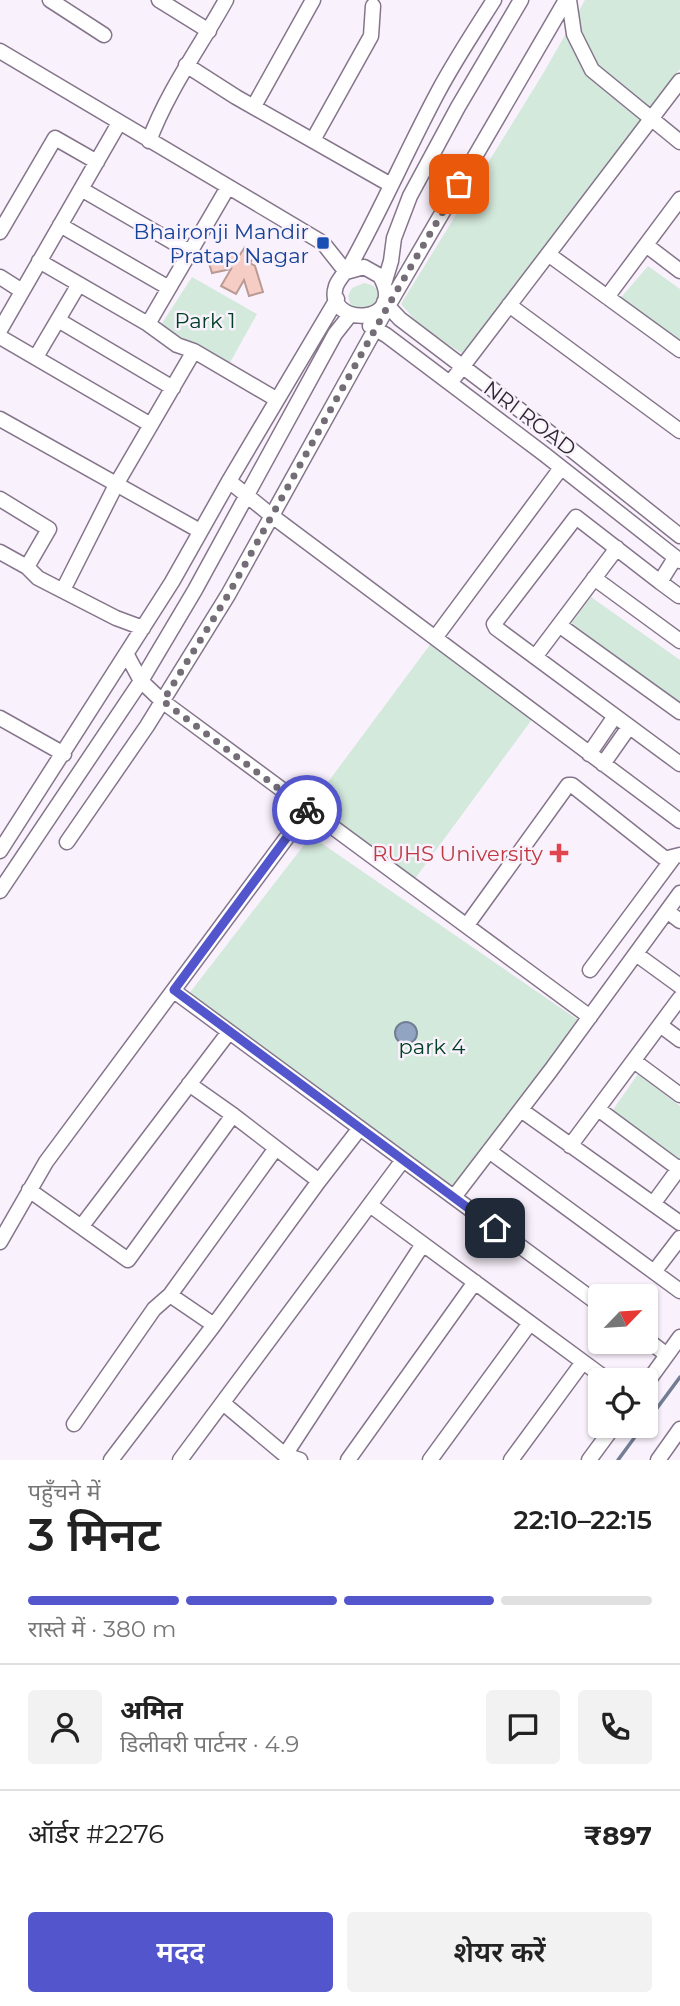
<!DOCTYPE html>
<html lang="hi">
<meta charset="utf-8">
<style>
:root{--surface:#fff;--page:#f2f2f2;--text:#222;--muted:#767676;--line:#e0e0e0;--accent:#5255cc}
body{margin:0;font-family:Montserrat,"Noto Sans Devanagari",sans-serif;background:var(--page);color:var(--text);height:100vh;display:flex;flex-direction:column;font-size:26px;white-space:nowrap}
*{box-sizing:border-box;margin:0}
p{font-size:23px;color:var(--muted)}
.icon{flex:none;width:38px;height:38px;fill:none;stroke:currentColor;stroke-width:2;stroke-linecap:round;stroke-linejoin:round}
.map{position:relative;height:1460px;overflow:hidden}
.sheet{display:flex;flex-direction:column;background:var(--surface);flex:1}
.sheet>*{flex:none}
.needle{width:46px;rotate:65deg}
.buttons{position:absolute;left:588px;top:1284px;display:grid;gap:14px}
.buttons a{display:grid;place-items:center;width:70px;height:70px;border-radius:7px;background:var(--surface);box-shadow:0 2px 5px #0004;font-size:35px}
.pin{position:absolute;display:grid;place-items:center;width:60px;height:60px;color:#fff;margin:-30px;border-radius:14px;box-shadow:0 4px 10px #0006}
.courier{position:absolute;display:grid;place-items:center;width:70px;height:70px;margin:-35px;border:5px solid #5255cc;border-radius:50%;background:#fff;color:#222;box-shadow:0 2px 9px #0007}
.headline em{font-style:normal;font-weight:600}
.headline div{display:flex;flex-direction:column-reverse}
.headline{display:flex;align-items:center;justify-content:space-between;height:119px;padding:0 28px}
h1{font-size:46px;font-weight:600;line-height:52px}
.bar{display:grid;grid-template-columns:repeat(4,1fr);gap:10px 7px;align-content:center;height:84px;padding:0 28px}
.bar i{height:9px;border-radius:5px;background:var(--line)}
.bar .active{background:var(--accent)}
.bar p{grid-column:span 4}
.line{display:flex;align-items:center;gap:18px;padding:0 28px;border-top:2px solid var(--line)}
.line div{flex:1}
.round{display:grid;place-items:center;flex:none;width:74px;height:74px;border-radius:7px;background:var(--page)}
.action{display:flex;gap:14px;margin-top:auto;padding:14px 28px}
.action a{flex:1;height:80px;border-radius:7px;background:var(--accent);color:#fff;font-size:28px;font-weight:600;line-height:80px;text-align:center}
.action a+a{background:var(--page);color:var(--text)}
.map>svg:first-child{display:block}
</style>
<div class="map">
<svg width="680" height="1460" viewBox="0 0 680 1460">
<rect width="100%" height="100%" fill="#f9f1fc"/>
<path fill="#d3e9db" d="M585,0H680V69L463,354L421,327L401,304L544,72Z
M648,266L680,289V346L618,301Z
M192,277L257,314L227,368L157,331Z
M364,283C379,285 380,294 377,307L352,310L348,296L352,288Z
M591,597L680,660V705L570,625Z
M435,638L536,714L411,884L308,809Z
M311,836L581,1022L454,1190L188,995Z
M638,1074L680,1106V1163L610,1114Z"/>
<path fill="#91a4c1" stroke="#737e95" stroke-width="2" d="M395 1033a11 11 0 1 1 22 0a11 11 0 1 1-22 0Z"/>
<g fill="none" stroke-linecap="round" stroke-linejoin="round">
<path stroke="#737e95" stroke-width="3.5" d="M646,1423L680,1377
M618,1460L643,1426"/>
</g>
<path fill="#f6cdc4" stroke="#ba9a93" stroke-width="2" d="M245,247L256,254L250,263L255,266L263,292L249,296L244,280L236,294L221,286L231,269L212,273L208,260L234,253L239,256Z"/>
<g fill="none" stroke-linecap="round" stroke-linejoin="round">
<g stroke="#85758b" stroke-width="17">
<path id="minor" d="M50,0L104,35
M159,0L209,31
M569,0L574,34L592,70L680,142
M0,51L323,243L346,272
M186,65L236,97L391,185
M254,106L313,0
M313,140L371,36L373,6
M149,141C168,90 200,47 226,0
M81,189L190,252
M60,225L169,288
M0,232L55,138L97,162
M646,245L680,271
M548,254L680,350
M39,261L148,324L228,187
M346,272L364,267L380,276C409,327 323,327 336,286C339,278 347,271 351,264C382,208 408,148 438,92C455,60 475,30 494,0
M0,277L22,291
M384,284L391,261L394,238L410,196L458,107L521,0
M607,297L680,199
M384,302L400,319L558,439L680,536
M509,305L680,431
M58,320L173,388
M148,324L177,345L194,351
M370,326L386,335L544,454L680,561
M0,330L119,123
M0,337L151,425
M36,357L79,284
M450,383L680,81
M0,419L200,531
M229,481L272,516L680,821
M0,499L49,529L27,567
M0,552L27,567L38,578L116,618L143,628
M675,558L660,582L576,517L494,624L496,628L680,764
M594,578L680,641
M660,582L679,596
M63,590L117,483L194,351L276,399
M559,625L680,712
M435,638L561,468
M127,655L141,681L162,701L590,1017
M535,657L617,548
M0,718L64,754
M589,754L615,716
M603,764L629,727
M67,842L147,726L228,595L388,306L566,0
M0,851L172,582L229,481L337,299
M0,891L141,681L195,590L335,334L350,315
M667,911L680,921
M467,925L568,785H572L663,857L668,858L680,855
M636,954L680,986
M590,970L674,857
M174,991L600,1305
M660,1025L680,1040
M634,1061L680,1095
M598,1109L679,1169
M521,1110L680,1223
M233,1115L319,1181L360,1128
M570,1146L680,998
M276,1148L170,1295L214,1325L319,1181
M489,1151L680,1291
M29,1190L128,1260L233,1115L189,1084
M454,1197L551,1070L680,893
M653,1204L680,1167
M370,1205L609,1381
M81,1227L229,1032
M0,1242L46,1162L308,809
M654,1272L680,1238
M646,1339L667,1355
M646,1384L680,1337
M223,1403L285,1455
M74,1424L154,1309L170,1295
M111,1460L214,1325
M180,1460L403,1160
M300,1460L285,1455L423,1244
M348,1460L475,1282
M430,1460L530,1323
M511,1460L583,1362
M589,1460L614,1426
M658,1460L680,1429"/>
</g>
<use href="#minor" stroke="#fff" stroke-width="14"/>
</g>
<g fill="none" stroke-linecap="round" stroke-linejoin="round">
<path stroke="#746d77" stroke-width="7" stroke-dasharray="0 12.6" d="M307,810L163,701L228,595L388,306L459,184"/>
<path stroke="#5255cc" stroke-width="9" d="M307,810L174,990L495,1228"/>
</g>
<rect fill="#1a4fb4" stroke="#f9f1fc" stroke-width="2.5" x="316" y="236" width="14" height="14" rx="3.5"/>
<path fill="#e0444e" stroke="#f9f1fc" stroke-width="2.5" d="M555.5 842.5h7v7h7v7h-7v7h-7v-7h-7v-7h7z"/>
<g text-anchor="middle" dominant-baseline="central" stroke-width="5" stroke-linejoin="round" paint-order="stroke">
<g font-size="21" fill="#164399" stroke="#f9f1fc" text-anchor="end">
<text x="309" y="231">Bhaironji Mandir<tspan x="309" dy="24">Pratap Nagar</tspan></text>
</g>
<g font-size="21" fill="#004024" stroke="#f9f1fc">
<text x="205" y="320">Park 1</text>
<text x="432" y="1046">park 4</text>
</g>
<g font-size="21" fill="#2d262f" stroke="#f9f1fc">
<text transform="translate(530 418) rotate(37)">NRI ROAD</text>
</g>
<g font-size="21" fill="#be3a42" stroke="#f9f1fc" text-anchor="end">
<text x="543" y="853">RUHS University</text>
</g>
</g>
</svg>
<div class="buttons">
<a><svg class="needle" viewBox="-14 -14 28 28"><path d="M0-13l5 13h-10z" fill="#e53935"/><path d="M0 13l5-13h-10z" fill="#767676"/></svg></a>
<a><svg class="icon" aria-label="locate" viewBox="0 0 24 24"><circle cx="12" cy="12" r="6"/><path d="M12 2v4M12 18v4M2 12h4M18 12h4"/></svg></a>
</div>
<div class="pin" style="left:459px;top:184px;background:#ea580c"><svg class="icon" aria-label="bag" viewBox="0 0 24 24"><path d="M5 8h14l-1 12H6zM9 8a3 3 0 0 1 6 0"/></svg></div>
<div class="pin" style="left:495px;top:1228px;background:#1f2937"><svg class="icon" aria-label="home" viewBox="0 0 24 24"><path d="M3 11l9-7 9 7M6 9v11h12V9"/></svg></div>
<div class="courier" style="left:307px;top:810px"><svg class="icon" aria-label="bike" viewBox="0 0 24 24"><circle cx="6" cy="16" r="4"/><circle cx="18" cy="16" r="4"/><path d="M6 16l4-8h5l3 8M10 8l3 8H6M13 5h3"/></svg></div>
</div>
<section class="sheet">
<div class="headline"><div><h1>3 मिनट</h1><p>पहुँचने में</p></div><em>22:10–22:15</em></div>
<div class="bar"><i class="active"></i><i class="active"></i><i class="active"></i><i></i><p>रास्ते में · 380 m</p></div>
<div class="line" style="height:126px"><a class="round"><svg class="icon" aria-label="person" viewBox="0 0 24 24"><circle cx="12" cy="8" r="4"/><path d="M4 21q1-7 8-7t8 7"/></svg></a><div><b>अमित</b><p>डिलीवरी पार्टनर · 4.9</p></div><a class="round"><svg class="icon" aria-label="chat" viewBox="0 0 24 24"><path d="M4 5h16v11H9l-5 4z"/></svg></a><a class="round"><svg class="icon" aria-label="phone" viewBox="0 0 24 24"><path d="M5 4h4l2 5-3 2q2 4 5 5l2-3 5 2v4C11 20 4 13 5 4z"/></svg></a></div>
<div class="line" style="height:91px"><div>ऑर्डर #2276</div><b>₹897</b></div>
<div class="action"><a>मदद</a><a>शेयर करें</a></div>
</section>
